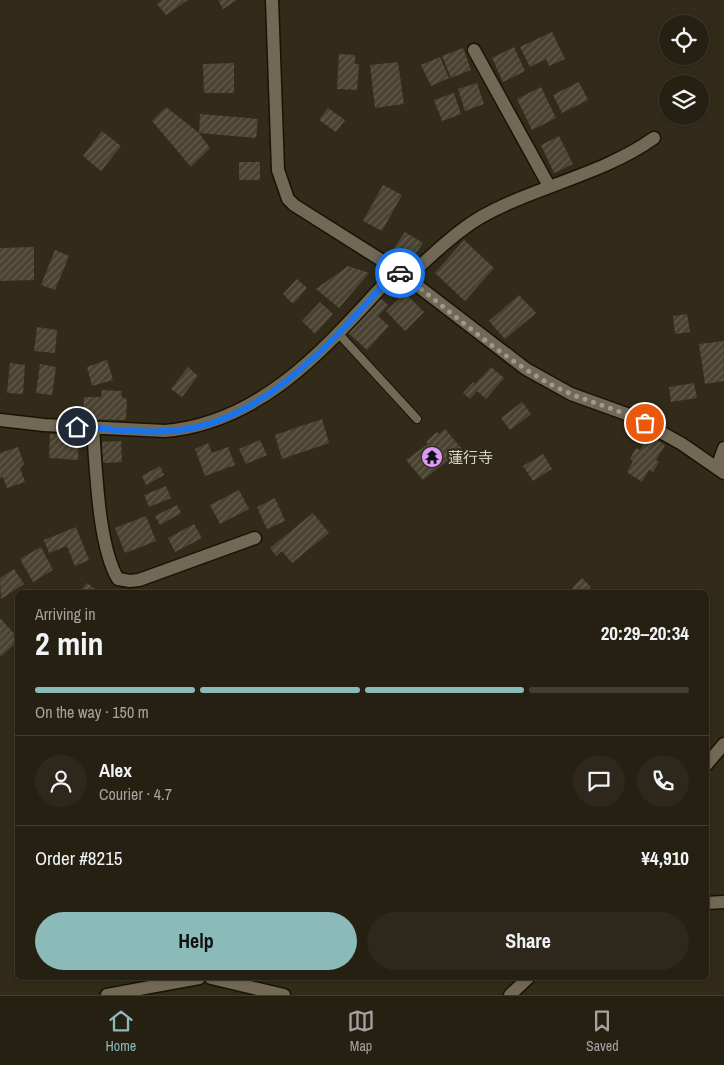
<!DOCTYPE html>
<meta charset="utf-8">
<style>
:root{--surface:#262013;--page:#2e281c;--text:#f1f3f6;--muted:#a4a3a0;--line:#423e33;--accent:#8bbbb9}
body{margin:0;font-family:"Archivo Narrow","Noto Sans JP",sans-serif;background:var(--page);color:var(--text);height:100vh;display:flex;flex-direction:column;font-size:19px;white-space:nowrap}
*{box-sizing:border-box;margin:0}
p{font-size:16px;color:var(--muted)}
.icon{flex:none;width:28px;height:28px;fill:none;stroke:currentColor;stroke-width:2;stroke-linecap:round;stroke-linejoin:round}
.map{position:relative;flex:1;overflow:hidden}
.side{position:absolute;left:15px;top:590px;width:694px;height:390px;display:flex;flex-direction:column;background:var(--surface);border-radius:8px;box-shadow:0 1px 4px #0004,0 0 0 1px var(--line)}
.side>*{flex:none}
.controls{position:absolute;left:659px;top:15px;display:grid;gap:10px}
.controls a{display:grid;place-items:center;width:50px;height:50px;border-radius:50%;background:var(--surface);box-shadow:0 1px 4px #0004,0 0 0 1px var(--line);font-size:25px}
.pin{position:absolute;display:grid;place-items:center;width:42px;height:42px;color:#fff;margin:-21px;border:2px solid #fff;border-radius:50%;box-shadow:0 1px 5px #0007}
.courier{position:absolute;display:grid;place-items:center;width:50px;height:50px;margin:-25px;border:4px solid #1a73e8;border-radius:50%;background:#fff;color:#222;box-shadow:0 1px 6px #0007}
.summary em{font-style:normal;font-weight:800}
.summary div{display:flex;flex-direction:column-reverse}
.summary{display:flex;align-items:center;justify-content:space-between;height:85px;padding:0 20px}
h1{font-size:32px;font-weight:800;line-height:38px}
.bar{display:grid;grid-template-columns:repeat(4,1fr);gap:8px 5px;align-content:center;height:60px;padding:0 20px}
.bar i{height:6px;border-radius:4px;background:var(--line)}
.bar .on{background:var(--accent)}
.bar p{grid-column:span 4}
.line{display:flex;align-items:center;gap:12px;padding:0 20px;border-top:1px solid var(--line)}
.line div{flex:1}
.round{display:grid;place-items:center;flex:none;width:52px;height:52px;border-radius:26px;background:var(--page)}
.cta{display:flex;gap:10px;margin-top:auto;padding:10px 20px}
.cta a{flex:1;height:58px;border-radius:30px;background:var(--accent);color:#111;font-size:20px;font-weight:800;line-height:58px;text-align:center}
.cta a+a{background:var(--page);color:var(--text)}
.tab-bar{display:flex;justify-content:space-around;align-items:center;height:70px;border-top:1px solid var(--line);background:var(--surface);font-size:14px;color:var(--muted)}
.tab-bar a{display:grid;justify-items:center;gap:2px}
.tab-bar .on{color:var(--accent)}
.map>svg:first-child{display:block}
</style>
<div class="map">
<svg width="724" height="995" viewBox="0 0 724 995">
<defs>
<pattern id="building-hatch" width="6" height="6" patternUnits="userSpaceOnUse" patternTransform="scale(1.25)"><rect width="6" height="6" fill="#4a4331"/><path d="M-1 1l2-2M0 6l6-6M5 7l2-2" fill="none" stroke="#635d4e"/></pattern>
</defs>
<rect width="100%" height="100%" fill="#322b19"/>
<path fill="url(#building-hatch)" d="M162,0H188L166,15L157,4Z
M218,0H237L223,9Z
M552,32L565,59L549,66L546,59L530,67L520,47Z
M514,47L525,71L503,82L492,58Z
M463,48L471,70L451,78L442,56Z
M339,54L355,55V64H359L357,90L337,89Z
M440,57L449,78L431,86L421,65Z
M398,62L404,104L375,108L370,65Z
M234,63V93H204L203,64Z
M579,82L588,100L562,113L553,95Z
M477,83L484,104L465,111L458,89Z
M541,87L556,118L532,130L517,99Z
M454,93L461,114L442,121L434,100Z
M166,107L199,133L210,148L191,167L152,121Z
M328,108L345,120L336,132L319,120Z
M200,114L258,119L256,138L199,133Z
M102,131L121,146L101,171L83,156Z
M559,136L573,164L554,173L541,145Z
M239,162H260V180H239Z
M383,185L402,195L382,231L363,221Z
M405,232L423,243L407,266L390,254Z
M464,240L494,268L465,301L435,273Z
M34,247V280L0,281V248Z
M55,250L69,256L55,290L41,285Z
M348,266L369,273L339,308L316,289Z
M297,279L307,288L293,304L283,294Z
M405,293L424,312L405,331L386,311Z
M377,295L388,305L378,316L389,326L367,350L345,330Z
M519,295L536,313L505,339L489,321Z
M320,302L333,314L315,334L302,321Z
M687,314L690,332L675,334L673,316Z
M37,327L57,330L55,353L34,351Z
M724,341V381L705,384L699,344Z
M107,360L113,380L92,386L87,367Z
M10,363L25,365L23,394L7,393Z
M40,364L56,367L52,395L36,393Z
M188,367L198,376L182,397L171,389Z
M491,367L504,378L486,399L477,391L470,399L463,393L473,382L475,384Z
M694,383L697,398L671,402L669,387Z
M102,390L122,391L121,396L127,400L126,420L83,419L84,397H101Z
M522,402L531,414L510,430L501,418Z
M322,419L329,443L282,459L275,435Z
M445,429L462,449L423,480L406,460L428,444L426,442L437,432L439,434Z
M50,434L79,436L78,460L49,458Z
M649,435L665,445L656,460L659,462L653,472L649,470L642,482L627,472L633,461L630,459L636,448L640,450Z
M260,440L267,455L246,464L239,449Z
M121,441L122,462L103,463L102,442Z
M208,443L212,453L228,447L235,465L205,476L195,449Z
M18,447L24,464L20,468L25,482L7,488L3,477L0,478V453Z
M543,454L552,469L533,481L523,466Z
M160,466L164,475L146,485L142,476Z
M166,486L171,498L149,507L144,495Z
M239,490L249,509L220,524L210,505Z
M275,498L285,521L267,529L257,507Z
M177,505L181,513L160,525L155,516Z
M313,513L329,533L292,563L282,551L276,556L270,548Z
M146,516L156,541L125,553L115,528Z
M194,524L202,538L175,552L168,538Z
M76,527L89,560L75,566L67,546L49,553L44,540Z
M41,547L53,570L33,582L20,559Z
M14,569L24,584L1,599L0,578Z
M582,578L591,587L585,592H576L572,588Z
M87,583L99,592H79Z
M0,618L18,638V641L0,657Z"/>
<g fill="none" stroke-linecap="round" stroke-linejoin="round">
<g stroke="#1a1304" stroke-width="10">
<path id="service" d="M338,333L417,419"/>
</g>
<g stroke="#1a1304" stroke-width="15">
<path id="minor" d="M474,50L549,186
M407,278C430,257 454,233 481,217C536,186 602,175 654,138
M0,420L44,425L165,431C267,422 332,340 397,270
M93,428C96,468 98,546 118,579L130,581L139,580L255,538
M717,467L724,448
M706,903L724,902
M211,978L284,995
M107,995L199,978"/>
</g>
<g stroke="#1a1304" stroke-width="15">
<path id="tertiary" d="M272,0L278,170L288,199L294,205L397,270L526,369L571,394L632,416L682,444L724,473"/>
</g>
<g stroke="#1a1304" stroke-width="15">
<path id="secondary" d="M706,765L724,744
M510,995L528,978"/>
</g>
<use href="#service" stroke="#716955" stroke-width="8"/>
<use href="#minor" stroke="#716955" stroke-width="12"/>
<use href="#tertiary" stroke="#716955" stroke-width="12"/>
<use href="#secondary" stroke="#716955" stroke-width="12"/>
</g>
<g fill="none" stroke-linecap="round" stroke-linejoin="round">
<path stroke="#9e998b" stroke-width="5" stroke-dasharray="0 9" d="M400,273C450,310 496,354 550,384C581,401 615,407 645,423"/>
<path stroke="#1a73e8" stroke-width="6" d="M77,427C111,429 146,434 180,430C270,419 339,333 397,270L400,273"/>
</g>
<defs>
<g id="temple-disc" transform="scale(1.125)"><circle r="9.5" fill="#da9af7" stroke="#322b19"/><path d="M0-6L5-2H3V0L6.5 2.5H4V6H1.5V3h-3V6H-4V2.5H-6.5L-3 0V-2H-5Z" fill="#111"/></g>
</defs>
<g fill-rule="evenodd">
<use href="#temple-disc" x="432" y="457"/>
</g>
<g text-anchor="middle" dominant-baseline="central" stroke-width="4" stroke-linejoin="round" paint-order="stroke">
<g font-size="15" fill="#d8d4c9" stroke="#322b19" text-anchor="start">
<text x="448" y="457">蓮行寺</text>
</g>
</g>
</svg>
<div class="controls">
<a><svg class="icon" aria-label="locate" viewBox="0 0 24 24"><circle cx="12" cy="12" r="6"/><path d="M12 2v4M12 18v4M2 12h4M18 12h4"/></svg></a>
<a><svg class="icon" aria-label="layers" viewBox="0 0 24 24"><path d="M12 4l9 5-9 5-9-5zM3 14l9 5 9-5"/></svg></a>
</div>
<div class="pin" style="left:645px;top:423px;background:#ea580c"><svg class="icon" aria-label="bag" viewBox="0 0 24 24"><path d="M5 8h14l-1 12H6zM9 8a3 3 0 0 1 6 0"/></svg></div>
<div class="pin" style="left:77px;top:427px;background:#1f2937"><svg class="icon" aria-label="home" viewBox="0 0 24 24"><path d="M3 11l9-7 9 7M6 9v11h12V9"/></svg></div>
<div class="courier" style="left:400px;top:273px"><svg class="icon" aria-label="car" viewBox="0 0 24 24"><path d="M5 17H2v-5l4-1 3-4h7l3 4 3 1v5h-3M9 17h6M6 11h13"/><circle cx="7" cy="17" r="2"/><circle cx="17" cy="17" r="2"/></svg></div>
<section class="side">
<div class="summary"><div><h1>2 min</h1><p>Arriving in</p></div><em>20:29–20:34</em></div>
<div class="bar"><i class="on"></i><i class="on"></i><i class="on"></i><i></i><p>On the way · 150 m</p></div>
<div class="line" style="height:90px"><a class="round"><svg class="icon" aria-label="person" viewBox="0 0 24 24"><circle cx="12" cy="8" r="4"/><path d="M4 21q1-7 8-7t8 7"/></svg></a><div><b>Alex</b><p>Courier · 4.7</p></div><a class="round"><svg class="icon" aria-label="chat" viewBox="0 0 24 24"><path d="M4 5h16v11H9l-5 4z"/></svg></a><a class="round"><svg class="icon" aria-label="phone" viewBox="0 0 24 24"><path d="M5 4h4l2 5-3 2q2 4 5 5l2-3 5 2v4C11 20 4 13 5 4z"/></svg></a></div>
<div class="line" style="height:65px"><div>Order #8215</div><b>¥4,910</b></div>
<div class="cta"><a>Help</a><a>Share</a></div>
</section>
</div>
<nav class="tab-bar">
<a class="on"><svg class="icon" aria-label="home" viewBox="0 0 24 24"><path d="M3 11l9-7 9 7M6 9v11h12V9"/></svg>Home</a>
<a><svg class="icon" aria-label="map" viewBox="0 0 24 24"><path d="M3 6l6-2 6 2 6-2v14l-6 2-6-2-6 2zM9 4v14M15 6v14"/></svg>Map</a>
<a><svg class="icon" aria-label="saved" viewBox="0 0 24 24"><path d="M7 4h10v16l-5-4-5 4z"/></svg>Saved</a>
</nav>
